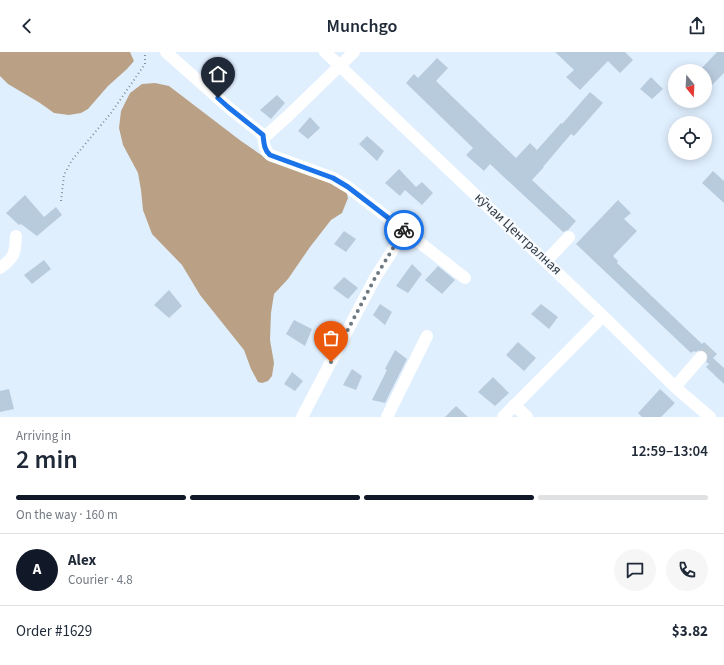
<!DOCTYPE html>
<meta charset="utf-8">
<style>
:root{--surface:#fff;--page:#f6f6f7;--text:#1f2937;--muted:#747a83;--line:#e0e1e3;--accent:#111827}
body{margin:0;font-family:"Source Sans 3",sans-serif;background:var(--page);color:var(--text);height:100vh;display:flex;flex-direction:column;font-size:15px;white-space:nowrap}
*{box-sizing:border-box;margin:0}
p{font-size:13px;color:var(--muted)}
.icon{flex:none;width:22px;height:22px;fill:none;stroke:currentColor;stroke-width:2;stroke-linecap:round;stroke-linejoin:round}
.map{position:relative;height:365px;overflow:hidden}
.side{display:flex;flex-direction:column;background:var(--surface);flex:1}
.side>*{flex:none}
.needle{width:26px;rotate:162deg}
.tools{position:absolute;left:668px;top:12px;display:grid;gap:8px}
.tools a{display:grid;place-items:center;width:44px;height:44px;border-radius:50%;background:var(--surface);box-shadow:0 2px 10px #0003;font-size:20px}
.pin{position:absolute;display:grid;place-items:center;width:34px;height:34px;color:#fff;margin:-41px -17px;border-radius:50% 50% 50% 0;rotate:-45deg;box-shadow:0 0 4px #0007}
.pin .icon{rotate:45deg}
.courier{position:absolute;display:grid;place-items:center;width:40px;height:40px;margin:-20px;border:3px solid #1a73e8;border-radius:50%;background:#fff;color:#222;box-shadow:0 1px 5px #0007}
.headline em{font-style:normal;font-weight:600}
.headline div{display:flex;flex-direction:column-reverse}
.headline{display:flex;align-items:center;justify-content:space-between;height:68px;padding:0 16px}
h1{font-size:26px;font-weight:600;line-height:30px}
.bar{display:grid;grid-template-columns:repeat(4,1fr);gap:6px 4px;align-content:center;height:48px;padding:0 16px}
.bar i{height:5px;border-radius:3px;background:var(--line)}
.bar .selected{background:var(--accent)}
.bar p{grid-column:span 4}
.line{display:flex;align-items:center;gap:10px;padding:0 16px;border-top:1px solid var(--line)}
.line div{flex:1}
.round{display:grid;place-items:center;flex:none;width:42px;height:42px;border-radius:21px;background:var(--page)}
header{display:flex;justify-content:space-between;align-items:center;height:52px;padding:0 16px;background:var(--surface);font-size:18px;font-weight:600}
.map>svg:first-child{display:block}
</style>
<header><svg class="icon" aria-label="back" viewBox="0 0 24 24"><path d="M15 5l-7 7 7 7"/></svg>Munchgo<svg class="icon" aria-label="share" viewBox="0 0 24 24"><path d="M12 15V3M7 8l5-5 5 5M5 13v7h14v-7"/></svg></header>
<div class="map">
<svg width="724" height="365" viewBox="0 0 724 365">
<rect width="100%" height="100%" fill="#e0effe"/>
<path fill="#baa186" d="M0,0H130L134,9L127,17L108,34L88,57L81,61L69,63L54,61L40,51L8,32L0,24Z
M155,31L169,34L241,89L270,109L345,134L348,146L342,161L331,168L310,195L288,227L274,242L271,261L270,288L274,311L272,324L268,329L262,331L258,330L251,317L244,298L200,243L182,213L152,182L143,158L141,138L138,121L123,93L119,76L121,59L130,41L142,32Z"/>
<path fill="#b8cbdd" d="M555,0H625L633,8L620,21L608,9L580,38L566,25L574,18Z
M717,0H724V21L712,33L705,26V19H699Z
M437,6L448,16L436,29L516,106L530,91L537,98L561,71L562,72L590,40L603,51L574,84L571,82L543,115H544L532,128L576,169L568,178L563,180L490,112L484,119L466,103L473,96L406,31L414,22L418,26Z
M651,25L663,37L652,47L640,37Z
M277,43L285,51L271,67L260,58Z
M310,65L320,76L308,87L298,79Z
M367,84L384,99L377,109L359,92Z
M399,117L416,135L422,130L433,141L422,153L405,138L400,144L385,131Z
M713,119L724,129V151L702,131Z
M25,143L44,165L56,155L62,163L37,184L21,172L19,173L6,161Z
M618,148L631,161L624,167L637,179L613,204L618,209L617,211L702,292L704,290L717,302L713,306L724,316V332L706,315L709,312L706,310L708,306V303L706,300L703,298H699L696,300L694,299L691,301L576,192Z
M344,179L356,187L346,200L334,192Z
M44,208L51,217L32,232L24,223Z
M412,212L422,222L408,241L396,234Z
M438,214L455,228L442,242L425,228Z
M344,225L358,236L348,247L333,236Z
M169,238L182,254L169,266L154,253Z
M380,252L392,260L385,273L373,263Z
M541,252L558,265L549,277L531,262Z
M294,268L312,277L305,294L286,282Z
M518,290L536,306L524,319L506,303Z
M395,298L407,307L385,351L372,348L387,318L385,317Z
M352,317L362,324L356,338L343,333Z
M292,320L303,329L295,339L284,332Z
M493,325L509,341L495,354L478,340Z
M9,337L14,357L0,360V339Z
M660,337L675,351L661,365H642L638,361Z
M456,354L468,365H445Z"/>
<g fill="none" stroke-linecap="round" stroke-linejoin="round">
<path stroke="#bdcbd8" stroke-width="12" stroke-dasharray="12 6" stroke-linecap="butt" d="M701,305L710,296"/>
<path stroke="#85909b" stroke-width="2" stroke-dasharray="1 3" stroke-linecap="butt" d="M61,149L64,123L72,108L111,61L145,12V0"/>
<path stroke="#fff" stroke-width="12" d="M166,0L228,55L263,83L268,82L288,64L354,0
M325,0L603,264L675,335L710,365
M263,83C264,91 264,98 270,103L333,126L348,135L405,179
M546,209L569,185
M0,216C15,205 15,202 16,184
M675,335L701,305
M514,353L527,365
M302,365L375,226L405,179L465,226
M387,365L427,284
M503,365L603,264"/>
</g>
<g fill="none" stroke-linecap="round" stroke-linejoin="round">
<path stroke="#6e7982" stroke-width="4" stroke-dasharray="0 7.2" d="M331,310L375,226L404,178"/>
<path stroke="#1a73e8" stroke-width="5" d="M218,46L228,55L263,83C264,91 264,98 270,103L333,126L348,135L404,178"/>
</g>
<g text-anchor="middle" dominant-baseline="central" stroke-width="3" stroke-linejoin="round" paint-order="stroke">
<g font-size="14" fill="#313940" stroke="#f7fbff">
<text transform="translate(518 182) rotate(43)">кӯчаи Централная</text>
</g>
</g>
</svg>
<div class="tools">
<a><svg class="needle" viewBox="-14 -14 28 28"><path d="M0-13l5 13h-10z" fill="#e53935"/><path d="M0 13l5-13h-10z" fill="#747a83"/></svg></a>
<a><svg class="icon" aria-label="locate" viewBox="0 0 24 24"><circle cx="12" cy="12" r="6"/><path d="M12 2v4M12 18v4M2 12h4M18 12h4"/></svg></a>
</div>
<div class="pin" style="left:331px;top:310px;background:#ea580c"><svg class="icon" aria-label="bag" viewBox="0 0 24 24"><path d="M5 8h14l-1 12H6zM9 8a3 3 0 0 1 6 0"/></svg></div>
<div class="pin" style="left:218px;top:46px;background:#1f2937"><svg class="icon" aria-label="home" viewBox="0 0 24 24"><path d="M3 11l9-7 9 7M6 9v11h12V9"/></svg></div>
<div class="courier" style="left:404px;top:178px"><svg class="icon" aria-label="bike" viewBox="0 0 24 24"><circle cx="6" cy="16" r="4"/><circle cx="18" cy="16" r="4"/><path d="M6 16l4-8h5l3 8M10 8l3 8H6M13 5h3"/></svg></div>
</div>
<section class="side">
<div class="headline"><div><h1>2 min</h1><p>Arriving in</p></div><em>12:59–13:04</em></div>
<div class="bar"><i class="selected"></i><i class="selected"></i><i class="selected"></i><i></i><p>On the way · 160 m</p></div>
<div class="line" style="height:72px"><b class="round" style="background:var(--accent);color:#fff">A</b><div><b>Alex</b><p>Courier · 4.8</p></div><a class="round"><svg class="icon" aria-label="chat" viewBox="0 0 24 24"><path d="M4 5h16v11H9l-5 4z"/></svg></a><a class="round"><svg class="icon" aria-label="phone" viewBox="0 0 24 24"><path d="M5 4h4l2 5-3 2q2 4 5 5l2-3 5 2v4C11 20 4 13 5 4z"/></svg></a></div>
<div class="line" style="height:52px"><div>Order #1629</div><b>$3.82</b></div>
</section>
